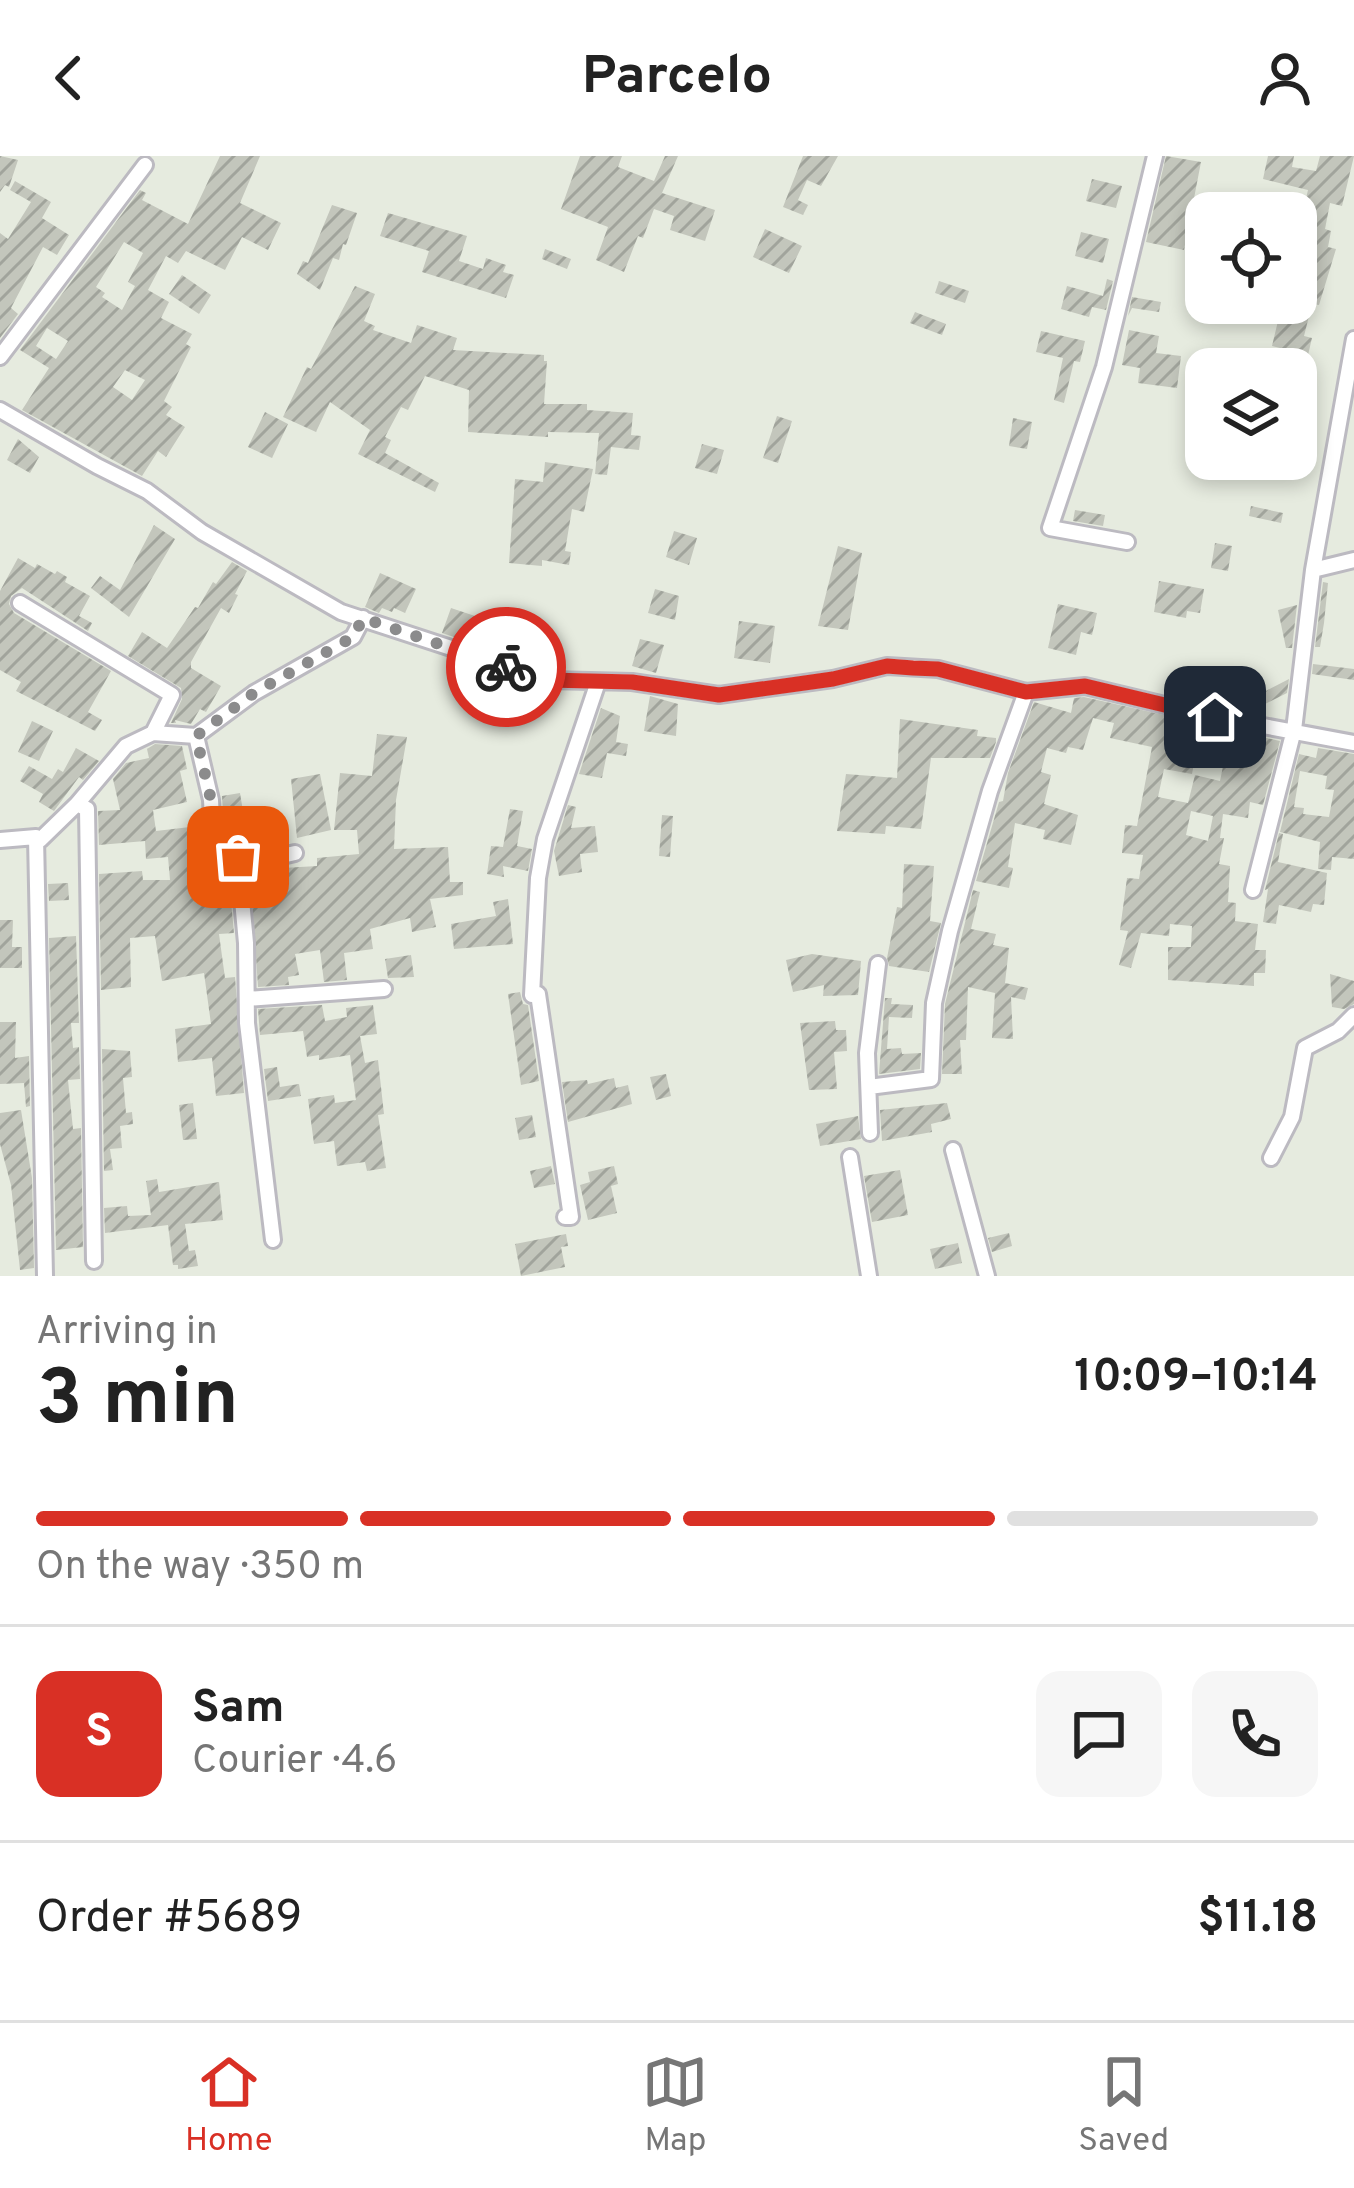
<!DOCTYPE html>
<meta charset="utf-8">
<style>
:root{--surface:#fff;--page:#f6f6f6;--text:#222;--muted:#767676;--line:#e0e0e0;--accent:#d93025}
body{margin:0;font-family:Overpass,sans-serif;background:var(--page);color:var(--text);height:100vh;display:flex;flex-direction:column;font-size:45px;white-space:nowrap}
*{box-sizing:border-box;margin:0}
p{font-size:39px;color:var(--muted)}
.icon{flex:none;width:66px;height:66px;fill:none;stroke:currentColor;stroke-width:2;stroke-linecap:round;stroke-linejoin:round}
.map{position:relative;height:1120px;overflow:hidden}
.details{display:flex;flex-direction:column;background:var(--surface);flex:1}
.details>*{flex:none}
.fabs{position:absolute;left:1185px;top:36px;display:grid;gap:24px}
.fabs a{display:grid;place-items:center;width:132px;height:132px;border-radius:24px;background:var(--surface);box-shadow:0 6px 18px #0003;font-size:60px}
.pin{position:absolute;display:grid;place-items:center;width:102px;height:102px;color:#fff;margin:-51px;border-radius:24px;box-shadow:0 6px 18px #0006}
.courier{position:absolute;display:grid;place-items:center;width:120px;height:120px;margin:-60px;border:9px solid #d93025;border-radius:50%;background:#fff;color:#222;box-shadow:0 3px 15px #0007}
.summary em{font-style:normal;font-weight:700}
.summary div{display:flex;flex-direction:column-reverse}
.summary{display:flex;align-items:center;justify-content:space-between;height:204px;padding:0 36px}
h1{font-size:78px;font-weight:700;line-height:90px}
.bar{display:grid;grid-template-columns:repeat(4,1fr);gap:18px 12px;align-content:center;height:144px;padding:0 36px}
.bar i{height:15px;border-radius:9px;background:var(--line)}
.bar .on{background:var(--accent)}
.bar p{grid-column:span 4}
.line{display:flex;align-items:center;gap:30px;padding:0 36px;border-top:3px solid var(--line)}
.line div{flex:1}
.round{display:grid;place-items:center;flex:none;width:126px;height:126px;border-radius:24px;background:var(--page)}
header{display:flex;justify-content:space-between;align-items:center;height:156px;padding:0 36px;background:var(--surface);font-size:54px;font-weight:700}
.tab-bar{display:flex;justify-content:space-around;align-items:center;height:168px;border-top:3px solid var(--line);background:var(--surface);font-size:33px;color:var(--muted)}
.tab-bar a{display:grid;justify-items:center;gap:6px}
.tab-bar .on{color:var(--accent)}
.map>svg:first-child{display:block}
</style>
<header><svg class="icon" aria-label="back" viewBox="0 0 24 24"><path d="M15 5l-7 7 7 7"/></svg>Parcelo<svg class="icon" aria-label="person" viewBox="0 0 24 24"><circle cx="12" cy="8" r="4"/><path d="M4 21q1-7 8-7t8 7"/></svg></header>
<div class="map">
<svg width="1354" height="1120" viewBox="0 0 1354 1120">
<defs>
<pattern id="building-hatch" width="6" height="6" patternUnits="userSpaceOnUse" patternTransform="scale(3)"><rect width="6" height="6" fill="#c3c6bc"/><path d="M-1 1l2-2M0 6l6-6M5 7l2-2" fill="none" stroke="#a1a49c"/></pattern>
</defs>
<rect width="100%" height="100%" fill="#e6ebdf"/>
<path fill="url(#building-hatch)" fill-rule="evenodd" d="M0,0L18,4L9,31L5,29L0,36Z
M220,0H260L240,47L281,67L268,94L242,81L225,114L186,95L178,107L166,100L148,134L169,146L161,162L192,178L186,188L191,191L164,245L172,251L166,259L185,271L166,301L158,295L142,320L22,254L49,212L20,194L140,34L146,37L142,44L188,68ZM124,86L143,97L128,126L135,130L122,154L102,141L105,137L96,131ZM47,172L68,185L56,203L36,190ZM125,214L145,224L132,244L113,231Z
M580,0H622L618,11L654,25L665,0H678L662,37L715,54L705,85L670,74L674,60L654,53L643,82L638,80L624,116L596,104L608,71L561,53Z
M803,0H838L821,30L807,24L798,44L808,49L803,59L783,51Z
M1166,0L1201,6L1184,94L1146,86Z
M1268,0H1294L1292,11L1316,15L1320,0H1354L1342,50L1330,47L1325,73L1331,75L1328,91L1336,93L1319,149L1312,148L1304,180L1312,182L1308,199L1272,190L1282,148L1296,151V106L1303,79L1298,78L1308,34L1263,23Z
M1092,23L1122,30L1116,52L1086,45Z
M15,25L51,46L42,62L69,79L57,99L43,91L11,152L18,158L0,182V77L8,83L31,46L10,34Z
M332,49L357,57L346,89L343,88L339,104L333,102L320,134L297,118L303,105L308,107Z
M388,57L467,80L459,105L483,113L486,102L506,109L503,116L514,119L506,142L422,116L429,95L380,80Z
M765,73L802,90L789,117L753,101Z
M1081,76L1109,83L1103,107L1075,100Z
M545,93L571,103L567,113L542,103Z
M182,119L211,139L199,158L169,138Z
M1107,123L1113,125L1106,154L1092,151L1089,161L1061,153L1067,130L1103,140Z
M939,125L969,135L965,147L935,137Z
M355,130L375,138L364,165L375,170L373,174L411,187L417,169L457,182L453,194L544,199V205H547L544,248H587V254L633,257L631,279L641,280L639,294L611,291L607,319L595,318L599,277L548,276V281L468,276L469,234L425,220L408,254L401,251L385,281L391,284L385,297L439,327L435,336L358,298L370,274L330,246L316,276L283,261L307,211L311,213Z
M1132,141L1161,146L1159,156L1132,152L1128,160Z
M915,156L946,168L942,179L910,167Z
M1129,174L1159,180L1156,197L1181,200L1177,232L1138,227L1140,212L1122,209Z
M1041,175L1085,185L1080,206L1074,205L1064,247L1054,244L1063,202L1036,196Z
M265,256L288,268L272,302L248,291Z
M777,260L792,265L778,307L763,302Z
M1013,262L1032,266L1027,293L1009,290Z
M18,283L39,301L30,317L7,304Z
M702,288L724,294L717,318L695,312Z
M545,306L593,313L584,356L572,353L565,395L571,396L569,409L542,404V410L509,407L515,323L543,326Z
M1251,350L1283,357L1281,367L1249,360Z
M1075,354L1105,359L1103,370L1073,365Z
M154,369L175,383L129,461L91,432L100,420L120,434Z
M674,375L697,382L689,409L666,401Z
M1215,387L1232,390L1228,415L1211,412Z
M838,390L862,397L848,474L818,470Z
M18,402L35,412L37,408L55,418L57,415L67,421L65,426L90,440L79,460L92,467L88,475L22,432L11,440L9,448L14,457L111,515L88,556L102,564L95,575L16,535L21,526L0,514V435Z
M232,406L247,415L235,438L238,439L229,457L221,452L191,506V512L221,530L206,556L200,553L191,568L175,564L176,567H171L182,543L181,532L128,500L142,476L167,492L195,451L198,452L213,426L216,428Z
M380,417L416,433L405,457L394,452L392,456L382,452L379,457L365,451Z
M1159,425L1204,433L1200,457L1187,455L1186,462L1154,456Z
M1323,426L1328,427L1324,467L1320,491H1315Z
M655,433L679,440L675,464L648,457Z
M1058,448L1097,457L1092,479L1081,476L1076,499L1048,492Z
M1297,449L1292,492H1286L1278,454Z
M451,452L478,461L469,486L442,477Z
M739,465L775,470L770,507L734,502Z
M640,483L664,489L656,517L632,510Z
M1313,508L1354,513V524L1312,518Z
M1289,523L1287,537L1265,548L1260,538Z
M650,540L678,548L676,580L644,575Z
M1084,541L1280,585L1263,649L1250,646L1248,662L1223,658L1220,682H1224L1219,708L1230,710L1228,746L1236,747L1235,765L1258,768L1255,794H1266L1265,817H1254V830L1168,824V791H1191L1192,770L1170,768L1169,780L1141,777L1131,812L1119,809L1128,775L1120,774L1127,722L1139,723L1143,699L1122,697L1125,669L1137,670L1152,591L1110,582L1114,567L1093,562L1083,594L1068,591L1066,597L1047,592L1041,616L1051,619L1044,648L1078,659L1071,689L1043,683L1045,674L1015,667L1008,711L1013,712L1009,732L976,725L999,646L1003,645L1008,617L1034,546L1071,557L1074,542ZM1203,586L1227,591L1220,625L1195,619L1188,647L1158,641L1164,613L1192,618L1197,591L1202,592ZM1191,655L1213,660L1208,685L1186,679Z
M601,552L620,560L616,586L628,588L626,600L607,597L602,622L579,618Z
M900,563L978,574L977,580L996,582V586L990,602H931L921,673L886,670L885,678L837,675L846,618L897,622Z
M32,565L53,575L39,605L18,596Z
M377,578L407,581L396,644L394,693L448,691L450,726H463V739L430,743L436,771L412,776L410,762L370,773L373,793L344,797L347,824L324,826L320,794L295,798L299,819L288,821L289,829L258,831L250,714L317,710V702L359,698L357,674H334L340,617L372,620Z
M155,588L182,590L187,613L180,615L187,646L153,654L156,675L190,671V676L201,675L205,708L228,713L234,777L219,778L225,822L235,821L244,937L216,940L212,902L178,906L175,873L211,868L204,817L162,825L155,780L130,782L131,831L101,834L99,718L142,715L143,724H170L168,701L146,703L145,685L99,689L98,655L120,654L113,623L126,607L149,602L147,593Z
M76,592L99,605L83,624L79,621L54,655L39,646L43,638L20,625L29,610L52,623L58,613L63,616Z
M1318,592L1354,598V703L1332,701L1331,714L1318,713L1320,686L1280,676L1299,598L1316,602ZM1300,615L1327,620L1325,633L1334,634L1329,661L1303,658L1304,652L1294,651Z
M320,618L331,674L297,682L291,623Z
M240,637L243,655H247L260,691L225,690L222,640Z
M568,649L576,651L571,672L595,670L598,696L580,698L582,716L559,720L554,695Z
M510,653L523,655L517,690L532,693L528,715L503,710L504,721L487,718L491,690L503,691Z
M662,659L673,660L670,701L659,700Z
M1279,677L1283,678L1278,706L1327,717L1324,749L1313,748L1311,756L1279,749L1276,768L1263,766L1268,733L1265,734Z
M904,708L934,710L930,765L941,767L929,816L889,810L887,802L897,751L902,752Z
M68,727L69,744L49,745L48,728Z
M973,734L980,736L971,773L996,778L993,789L1009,792L1005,827L1028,832L1025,844L1011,841L1013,883L992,882L995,837L968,831L966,884H960L962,918H942L945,848Z
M508,743L513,788L454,793L451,768L496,760L493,746Z
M0,764H13L12,791H22V812H0Z
M76,780L79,867H71L73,892L79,891L80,923L68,924L73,973L81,972L83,1091L56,1094L49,782Z
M812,798L861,805L858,839L823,840L824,829L793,836L786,804Z
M411,799L414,821L388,822L385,803Z
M1330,818L1354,825V848L1344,853L1332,851Z
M520,836L523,848L528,849L539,925L521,929L508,838Z
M885,842H892L891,848L913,849L912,862L889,861L887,893L901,892L902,898L921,897L920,913L879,918Z
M322,849L325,865L347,861L346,852L373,849L377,878L360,880L365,907L378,904L384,958L378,959L386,1012L367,1015L365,1006L337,1010L334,985L314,988L308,943L334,939L335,947L356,944L350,899L319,904V899L307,901L303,875L260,879L258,853Z
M835,865L836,874H846L847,895L834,896L837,933L809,934L800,867Z
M0,866H16L15,902L29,900L30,950L26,951L24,927L0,928Z
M102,893L130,895L132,921L123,922L126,957L132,956L133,968L120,970L122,992L110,993L113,1014L104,1015Z
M277,911L280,931L299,928L301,940L268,945L264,913Z
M666,918L671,940L656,944L650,921Z
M614,922L616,932L628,929L632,948L568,966L562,926L587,924L588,928Z
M193,947L197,983L183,984L179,949Z
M947,947L951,963L931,968L932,976L882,985L880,954Z
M21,954L32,1022L34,1112L20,1114L11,1029L0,988V957Z
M532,959L536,981L519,984L515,962Z
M858,960L861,983L820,990L816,968Z
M551,1010L555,1028L534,1032L530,1015Z
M614,1010L618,1028L611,1030L617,1057L588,1064L580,1029L590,1026L588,1016Z
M900,1014L908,1059L872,1066L864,1020Z
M157,1023L159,1036L219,1026L223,1064L185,1068L189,1095L195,1094L198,1110L178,1113V1109H173L168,1069L105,1077L104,1052L127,1050L128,1060L151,1059L146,1025Z
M1009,1077L1012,1090L992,1096L988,1082Z
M566,1078L568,1090L561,1091L565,1111L521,1120L515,1088Z
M958,1087L962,1107L935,1113L930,1093Z"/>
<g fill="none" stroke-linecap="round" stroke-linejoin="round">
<g stroke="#bcbac1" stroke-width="20">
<path id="minor" d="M0,201L145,9
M0,254L97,310L147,335L202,376L341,456L549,524L632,526L719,539L833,523L887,510L938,513L1026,536L1085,530L1215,561L1354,587
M1127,386L1050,372L1104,211L1155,0
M1313,414L1354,404
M20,447L172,539L153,577
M196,580L254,537L353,481L363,462
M77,648L87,653L94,1105
M36,681L45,1120
M0,684L36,681L40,684L77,648L126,590L153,577L196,580L211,644L214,701L269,703L295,697
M238,701L246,787L247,867L273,1084
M1253,734L1294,574L1313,414L1354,183
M247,843L384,833
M869,931L931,923L934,847L950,775L990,635L1026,536
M870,977L867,897L878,808
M953,994L987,1120
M850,1001L869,1120
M1271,1002L1292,961L1305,892L1338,875L1354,859
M565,1061H571L538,838L532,839L538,722L545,683L598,526"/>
</g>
<use href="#minor" stroke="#fff" stroke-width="14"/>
</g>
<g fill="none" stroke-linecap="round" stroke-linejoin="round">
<path stroke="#8b8b8c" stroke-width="12" stroke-dasharray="0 21.6" d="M238,701H214L211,644L196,580L254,537L353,481L363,462L506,511"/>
<path stroke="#d93025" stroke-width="15" d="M506,511L548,524L632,526L719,539L833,523L887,510L913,512L938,513L1026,536L1085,530L1215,561"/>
</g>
</svg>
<div class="fabs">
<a><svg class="icon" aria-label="locate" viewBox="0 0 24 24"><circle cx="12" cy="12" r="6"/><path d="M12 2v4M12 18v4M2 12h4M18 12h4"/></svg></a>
<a><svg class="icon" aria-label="layers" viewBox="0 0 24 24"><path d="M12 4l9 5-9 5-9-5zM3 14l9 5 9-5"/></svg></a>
</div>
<div class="pin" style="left:238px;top:701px;background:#ea580c"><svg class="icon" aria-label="bag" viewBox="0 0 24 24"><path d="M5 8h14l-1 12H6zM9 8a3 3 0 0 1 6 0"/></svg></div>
<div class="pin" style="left:1215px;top:561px;background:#1f2937"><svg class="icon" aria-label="home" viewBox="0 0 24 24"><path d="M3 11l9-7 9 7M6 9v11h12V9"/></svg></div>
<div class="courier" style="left:506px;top:511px"><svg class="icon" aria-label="bike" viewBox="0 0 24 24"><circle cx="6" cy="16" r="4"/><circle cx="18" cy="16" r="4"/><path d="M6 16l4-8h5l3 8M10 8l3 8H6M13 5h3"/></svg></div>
</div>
<section class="details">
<div class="summary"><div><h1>3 min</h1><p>Arriving in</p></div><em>10:09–10:14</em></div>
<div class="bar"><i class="on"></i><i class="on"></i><i class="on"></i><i></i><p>On the way · 350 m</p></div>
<div class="line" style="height:216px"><b class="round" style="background:var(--accent);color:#fff">S</b><div><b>Sam</b><p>Courier · 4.6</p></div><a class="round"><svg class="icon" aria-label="chat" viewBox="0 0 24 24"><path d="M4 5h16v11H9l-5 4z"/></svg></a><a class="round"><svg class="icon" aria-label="phone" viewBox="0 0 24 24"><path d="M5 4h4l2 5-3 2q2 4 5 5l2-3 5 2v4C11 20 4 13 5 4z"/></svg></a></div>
<div class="line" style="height:156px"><div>Order #5689</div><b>$11.18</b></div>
</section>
<nav class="tab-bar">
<a class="on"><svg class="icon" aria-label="home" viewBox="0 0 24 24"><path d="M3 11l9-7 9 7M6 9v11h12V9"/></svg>Home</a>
<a><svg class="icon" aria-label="map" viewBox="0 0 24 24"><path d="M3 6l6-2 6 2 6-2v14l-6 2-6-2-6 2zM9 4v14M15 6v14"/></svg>Map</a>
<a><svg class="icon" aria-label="saved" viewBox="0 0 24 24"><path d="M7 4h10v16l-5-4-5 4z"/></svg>Saved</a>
</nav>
